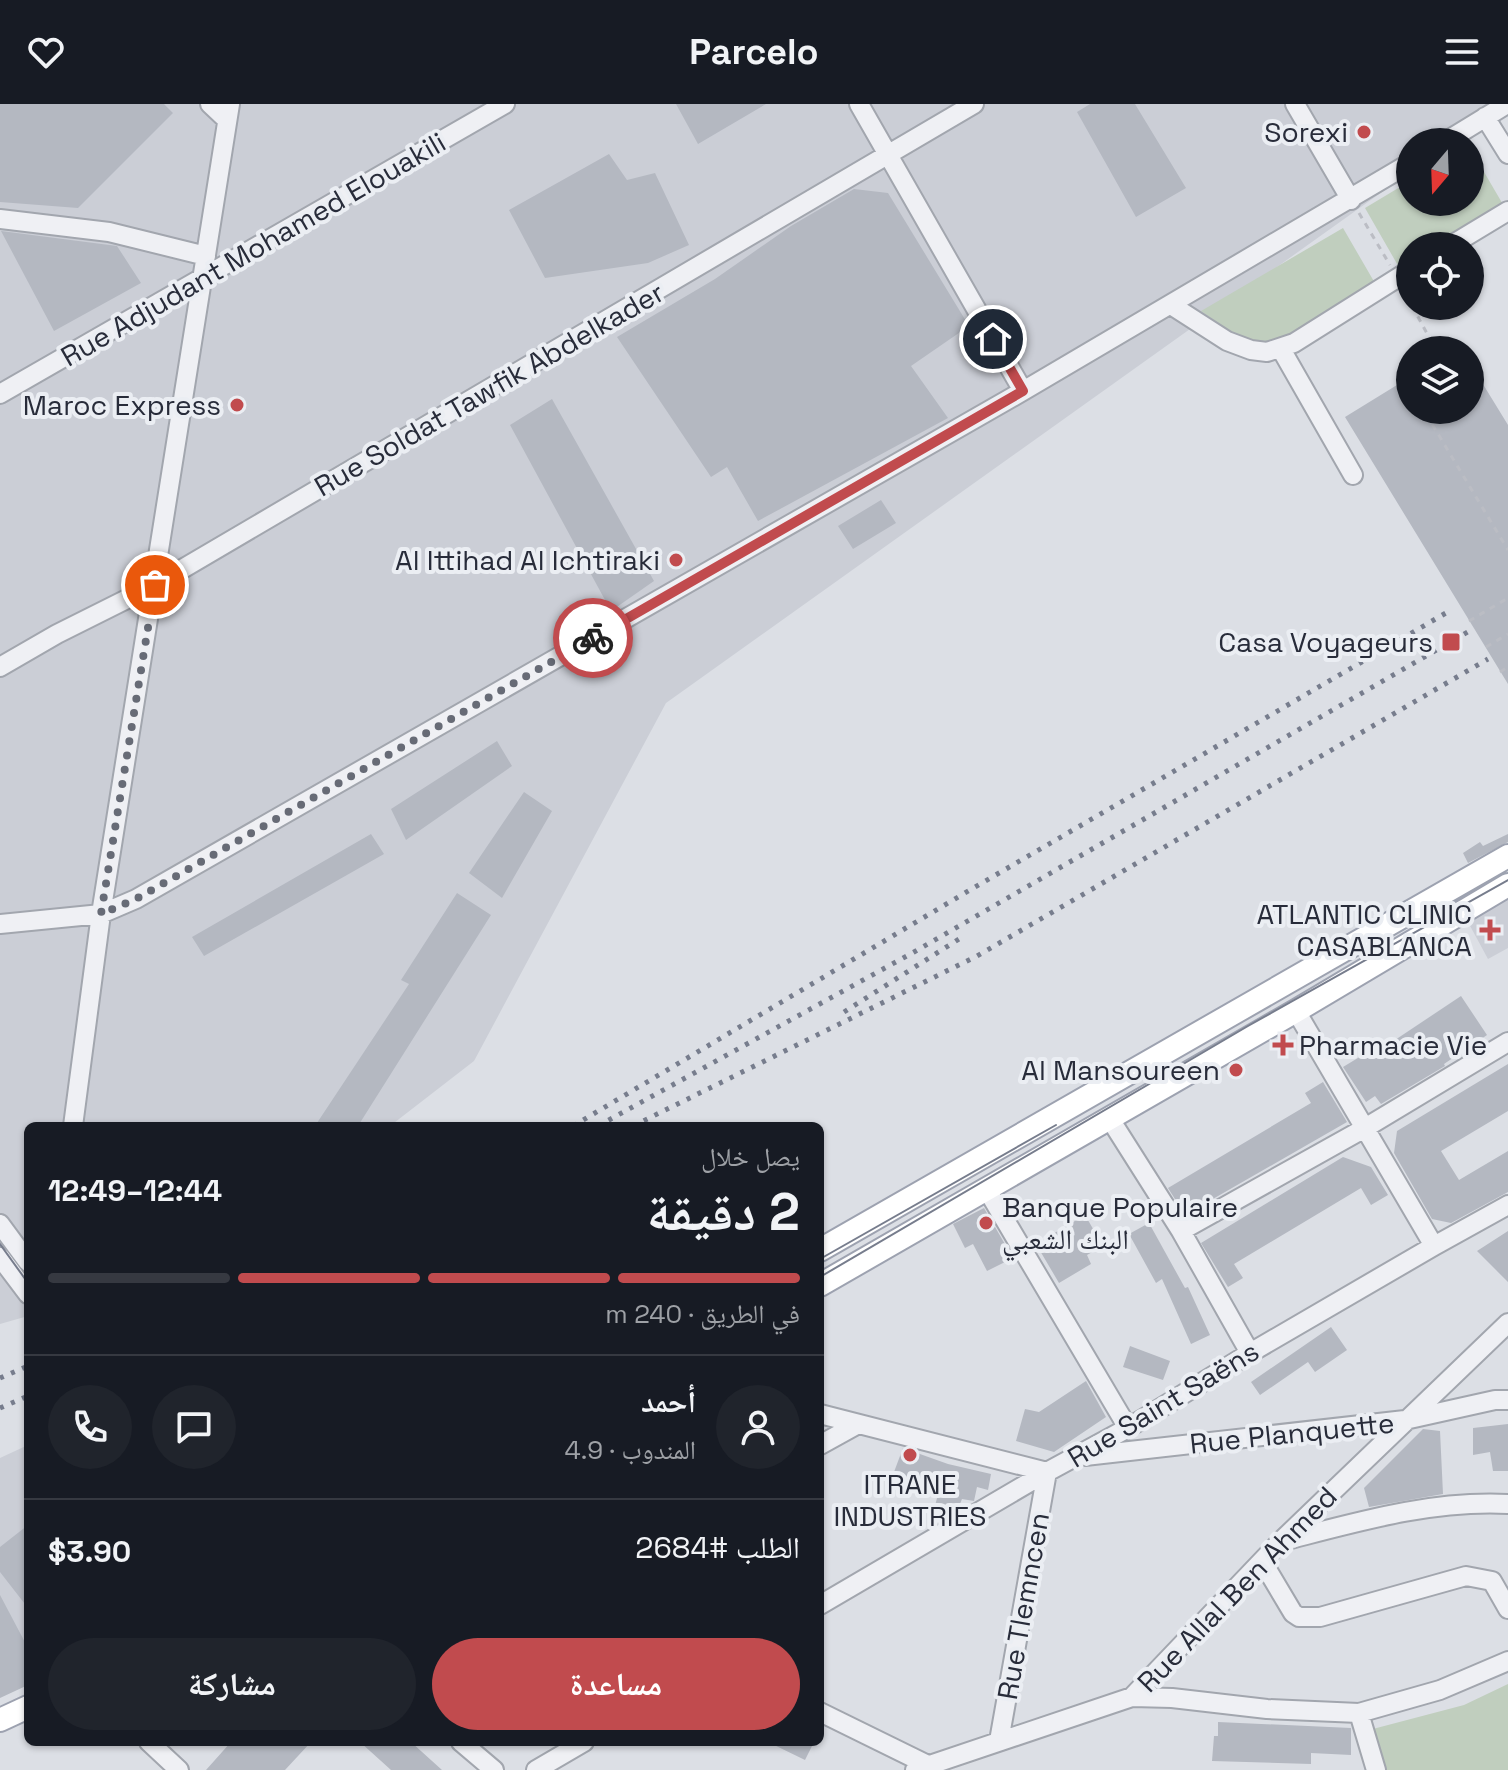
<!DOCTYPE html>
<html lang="ar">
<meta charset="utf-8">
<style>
:root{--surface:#171b24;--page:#20242c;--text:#f1f3f6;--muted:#9ea1a6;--line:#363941;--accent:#c14b4e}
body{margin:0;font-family:"Space Grotesk","Noto Naskh Arabic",sans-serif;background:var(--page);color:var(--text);direction:rtl;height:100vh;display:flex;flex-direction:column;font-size:30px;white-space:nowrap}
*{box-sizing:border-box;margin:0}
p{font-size:26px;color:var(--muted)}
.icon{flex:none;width:44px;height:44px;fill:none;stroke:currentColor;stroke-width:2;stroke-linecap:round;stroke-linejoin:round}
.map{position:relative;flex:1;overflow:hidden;direction:ltr}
.sheet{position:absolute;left:24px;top:1018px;width:800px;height:624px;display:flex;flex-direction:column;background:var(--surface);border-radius:12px;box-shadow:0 2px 6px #0004;direction:rtl}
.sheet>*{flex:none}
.needle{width:52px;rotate:199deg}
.controls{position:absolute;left:1396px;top:24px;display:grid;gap:16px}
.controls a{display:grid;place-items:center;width:88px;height:88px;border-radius:50%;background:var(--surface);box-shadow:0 2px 6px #0004;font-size:40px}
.pin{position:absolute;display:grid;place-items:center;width:68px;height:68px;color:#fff;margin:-34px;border:4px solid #fff;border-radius:50%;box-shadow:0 2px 8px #0007}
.courier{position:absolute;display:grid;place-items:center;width:80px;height:80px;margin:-40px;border:6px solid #c14b4e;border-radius:50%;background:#fff;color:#222;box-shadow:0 2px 10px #0007}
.head em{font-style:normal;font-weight:700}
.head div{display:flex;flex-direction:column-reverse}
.head{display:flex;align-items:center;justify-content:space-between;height:136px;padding:0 24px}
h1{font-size:52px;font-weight:700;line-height:60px}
.bar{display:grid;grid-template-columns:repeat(4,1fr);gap:12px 8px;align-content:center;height:96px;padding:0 24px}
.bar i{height:10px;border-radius:6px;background:var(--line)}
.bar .selected{background:var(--accent)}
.bar p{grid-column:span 4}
.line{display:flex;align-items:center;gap:20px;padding:0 24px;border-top:2px solid var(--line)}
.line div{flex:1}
.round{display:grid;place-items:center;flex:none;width:84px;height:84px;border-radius:42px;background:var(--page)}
.cta{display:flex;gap:16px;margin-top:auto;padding:16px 24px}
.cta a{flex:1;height:92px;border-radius:48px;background:var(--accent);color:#fff;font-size:32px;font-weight:700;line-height:92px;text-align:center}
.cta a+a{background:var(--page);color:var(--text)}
header{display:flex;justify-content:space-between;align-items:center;height:104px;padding:0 24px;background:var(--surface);font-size:36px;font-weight:700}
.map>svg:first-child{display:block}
</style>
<header><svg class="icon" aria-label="menu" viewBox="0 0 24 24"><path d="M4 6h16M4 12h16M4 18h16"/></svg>Parcelo<svg class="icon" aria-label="heart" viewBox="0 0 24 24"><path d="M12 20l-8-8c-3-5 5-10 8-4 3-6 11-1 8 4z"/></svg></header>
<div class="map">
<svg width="1508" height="1666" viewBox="0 0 1508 1666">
<rect width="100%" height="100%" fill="#dcdfe5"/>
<path fill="#cbced6" d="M0,0H1505L1452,38H1410V68L666,599L474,957L390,1022H28V1212L0,1220Z
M1508,782V844L1488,855L1462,807Z
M28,1341V1560L0,1575V1354Z"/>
<path fill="#c0cebe" d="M1470,44L1508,109L1456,142H1410V169L1404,172L1365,104L1410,77V98H1470Z
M1343,124L1383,193L1281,250L1251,242L1201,207Z
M1508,1580V1666H1381L1369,1626L1464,1601Z"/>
<path fill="#b4b8c1" d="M0,0H164L173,9L78,104L0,98Z
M676,0H766L698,40Z
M1090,0H1135L1186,84L1136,113L1077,8Z
M609,50L627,76L655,69L689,141L648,159L545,174L509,106Z
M854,85L888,89L969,222L911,262L948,314L758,417L727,363L711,373L617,233L715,175L791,122Z
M1,127L117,142L141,179L54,227Z
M1470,259L1508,321V580L1345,313L1410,273V306H1470Z
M552,295L654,477L611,507L510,321Z
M881,396L896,419L853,445L838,422Z
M497,637L512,662L406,736L391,705Z
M524,688L552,707L502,794L469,769Z
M371,730L384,750L204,852L192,833Z
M1508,730V738L1468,759L1463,749L1480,738L1483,742Z
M457,789L491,811L358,1022H315L409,880L401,876Z
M1461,892L1487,931L1444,960L1445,962L1381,1000L1375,992L1366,998L1343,963L1386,937L1389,940Z
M1508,960V1007L1441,1047L1459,1076L1508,1047V1088L1451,1119L1432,1115L1394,1049L1397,1027Z
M1323,978L1347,1018L1185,1111L1168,1084L1311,999L1305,989Z
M1343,1053L1371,1063L1388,1091L1371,1101L1361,1084L1234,1160L1243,1174L1228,1183L1201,1139Z
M984,1104L1013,1154L987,1167L973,1140L965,1144L953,1120Z
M1085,1111L1103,1142L1087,1151L1091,1160L1059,1179L1036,1140Z
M1149,1119L1185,1184L1188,1183L1210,1231L1191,1240L1162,1175L1156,1179L1129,1130Z
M1508,1127V1178L1477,1147Z
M1331,1223L1347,1246L1315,1268L1308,1258L1260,1291L1251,1278Z
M1130,1242L1170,1257L1163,1276L1123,1263Z
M1086,1277L1106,1313L1054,1348L1016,1337L1025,1305L1039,1308Z
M1508,1320V1367H1493L1490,1348L1473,1351V1324Z
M1423,1325L1440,1327L1443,1390L1369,1403L1364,1384Z
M903,1344L948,1360L991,1370L988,1386L977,1383L974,1397L962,1395L957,1407L935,1402L937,1394L891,1376Z
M28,1421V1504L0,1468V1443Z
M0,1491L28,1544V1581L0,1594Z
M1218,1618L1351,1624V1651L1311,1649V1660L1212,1657L1214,1632H1218Z
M231,1638H311L285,1666H206Z
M360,1638H411L442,1666H391Z
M768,1638H814L805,1656Z"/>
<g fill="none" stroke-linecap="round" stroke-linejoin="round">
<g stroke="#a2a6ae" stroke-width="22">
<path id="minor" d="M210,0L227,16
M859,0L1023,287
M1295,0L1351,96
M1485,13L1508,50
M1445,38L1507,0
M0,115L109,128L206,152
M1450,142L1508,107
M1171,201L1227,237L1251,246L1267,248L1294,239L1410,166
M1281,245L1353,371
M0,290L505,0
M0,563L57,530L155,481L974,0
M0,820L101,810L136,795L1023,287L1410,59
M1296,907L1434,1142
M1110,1015L1181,1127L1250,1249
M73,1022L101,810L230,0
M986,1084L1128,1324
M0,1120L28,1158
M1181,1127L1365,1024L1508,938
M0,1153L28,1190
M820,1310L1047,1368
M820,1341L858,1320
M1085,1352L1405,1316L1495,1296H1508
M1283,1437C1357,1418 1431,1396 1508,1400
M1262,1457L1293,1509L1299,1513H1320L1466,1472L1492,1477L1508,1505
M820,1501L1047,1368L1128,1324L1250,1249L1434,1142L1508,1101
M1132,1593L1172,1594L1267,1605L1359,1609L1440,1586L1508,1557
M820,1608L932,1663
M1359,1609L1376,1666
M999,1637L1047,1368
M149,1638L179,1666
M461,1638L494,1666
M536,1666L584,1638
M915,1666L1132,1593L1280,1438L1508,1219"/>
</g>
<g stroke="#9da2b0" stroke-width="26">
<path id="major" d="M820,1146L1508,752
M820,1181L1296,907L1508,781
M0,1616L28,1603"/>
</g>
<path stroke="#bbbdc4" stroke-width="3" stroke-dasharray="6 6" stroke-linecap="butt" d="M1359,109L1390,161
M1405,189L1410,198
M1412,202L1436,246
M1444,306L1429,315L1508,446
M1469,517L1508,494
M1486,543L1508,530
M1500,568L1508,563"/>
<use href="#minor" stroke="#eff0f4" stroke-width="18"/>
<use href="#major" stroke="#fff" stroke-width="22"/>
<path stroke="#777d8d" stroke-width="2" d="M0,1140L28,1179
M820,1155L1056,1021
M820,1173L1248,922L1508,776"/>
<path stroke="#777d8d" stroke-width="5" stroke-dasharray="4 8" stroke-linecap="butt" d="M844,908L959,835
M573,1022L975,783L1451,506
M598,1022L914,848L1471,526
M633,1022L977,852L1488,555
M0,1274L28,1262
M0,1304L28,1292"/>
</g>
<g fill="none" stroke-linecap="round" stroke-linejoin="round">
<path stroke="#676b76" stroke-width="8" stroke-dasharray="0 14.4" d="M155,481L101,810L136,795L593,534"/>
<path stroke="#c14b4e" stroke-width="10" d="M593,534L1023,287L993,235"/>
</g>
<g fill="#c14b4e" stroke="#ebeef3" stroke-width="3">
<circle cx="1364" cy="28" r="8"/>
<circle cx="237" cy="301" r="8"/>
<circle cx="676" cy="456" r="8"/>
<rect x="1441" y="528" width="20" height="20" rx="4"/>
<path d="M1486 814h8v8h8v8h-8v8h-8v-8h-8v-8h8z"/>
<path d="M1279 929h8v8h8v8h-8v8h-8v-8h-8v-8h8z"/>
<circle cx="1236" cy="966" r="8"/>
<circle cx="986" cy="1119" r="8"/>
<circle cx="910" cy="1351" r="8"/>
</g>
<g text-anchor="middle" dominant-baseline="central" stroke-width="8" stroke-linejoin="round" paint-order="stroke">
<g font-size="28" fill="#282c3a" stroke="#ebeef3" text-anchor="end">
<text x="1348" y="28">Sorexi</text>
<text x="221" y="301">Maroc Express</text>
<text x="660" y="456">Al Ittihad Al Ichtiraki</text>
<text x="1433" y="538">Casa Voyageurs</text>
<text x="1472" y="810">ATLANTIC CLINIC<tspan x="1472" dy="32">CASABLANCA</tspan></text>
<text x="1299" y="941" text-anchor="start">Pharmacie Vie</text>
<text x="1220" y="966">Al Mansoureen</text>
<text x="1002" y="1103" text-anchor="start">Banque Populaire<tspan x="1002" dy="32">البنك الشعبي</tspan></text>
<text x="910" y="1380" text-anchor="middle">ITRANE<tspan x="910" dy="32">INDUSTRIES</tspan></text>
</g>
<g font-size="28" fill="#282c3a" stroke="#ebeef3">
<text transform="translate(253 145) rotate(-30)">Rue Adjudant Mohamed Elouakili</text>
<text transform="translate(489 285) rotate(-30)">Rue Soldat Tawfik Abdelkader</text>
<text transform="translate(1163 1300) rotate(-31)">Rue Saint Saëns</text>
<text transform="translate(1292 1329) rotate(-6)">Rue Planquette</text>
<text transform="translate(1237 1485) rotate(-46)">Rue Allal Ben Ahmed</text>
<text transform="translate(1023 1502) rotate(-80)">Rue Tlemncen</text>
</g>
</g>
</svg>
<div class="controls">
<a><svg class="needle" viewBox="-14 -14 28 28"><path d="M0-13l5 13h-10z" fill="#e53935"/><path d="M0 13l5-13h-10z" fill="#9ea1a6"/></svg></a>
<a><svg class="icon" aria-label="locate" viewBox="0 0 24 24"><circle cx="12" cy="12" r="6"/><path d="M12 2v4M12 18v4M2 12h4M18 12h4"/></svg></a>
<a><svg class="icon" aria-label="layers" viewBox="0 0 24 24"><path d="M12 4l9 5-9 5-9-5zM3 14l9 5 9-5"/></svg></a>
</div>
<div class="pin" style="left:155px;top:481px;background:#ea580c"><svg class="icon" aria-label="bag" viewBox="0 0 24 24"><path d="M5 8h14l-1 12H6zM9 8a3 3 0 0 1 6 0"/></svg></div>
<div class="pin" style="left:993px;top:235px;background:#1f2937"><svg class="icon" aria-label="home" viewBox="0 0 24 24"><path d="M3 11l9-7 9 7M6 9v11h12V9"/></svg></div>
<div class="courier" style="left:593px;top:534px"><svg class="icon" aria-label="bike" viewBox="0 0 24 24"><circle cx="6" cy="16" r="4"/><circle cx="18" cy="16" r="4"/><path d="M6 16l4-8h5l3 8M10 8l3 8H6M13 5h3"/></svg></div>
<section class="sheet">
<div class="head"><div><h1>2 دقيقة</h1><p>يصل خلال</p></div><em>12:44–12:49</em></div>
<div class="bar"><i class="selected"></i><i class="selected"></i><i class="selected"></i><i></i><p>في الطريق · 240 m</p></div>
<div class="line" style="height:144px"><a class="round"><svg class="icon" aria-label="person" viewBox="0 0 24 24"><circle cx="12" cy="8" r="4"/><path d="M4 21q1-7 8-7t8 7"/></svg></a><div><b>أحمد</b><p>المندوب · 4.9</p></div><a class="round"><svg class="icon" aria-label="chat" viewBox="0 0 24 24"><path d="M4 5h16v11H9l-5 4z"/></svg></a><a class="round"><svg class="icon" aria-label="phone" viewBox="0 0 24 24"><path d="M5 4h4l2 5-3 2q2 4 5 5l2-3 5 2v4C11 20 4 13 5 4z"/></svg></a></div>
<div class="line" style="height:104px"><div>الطلب #2684</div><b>$3.90</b></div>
<div class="cta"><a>مساعدة</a><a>مشاركة</a></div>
</section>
</div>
